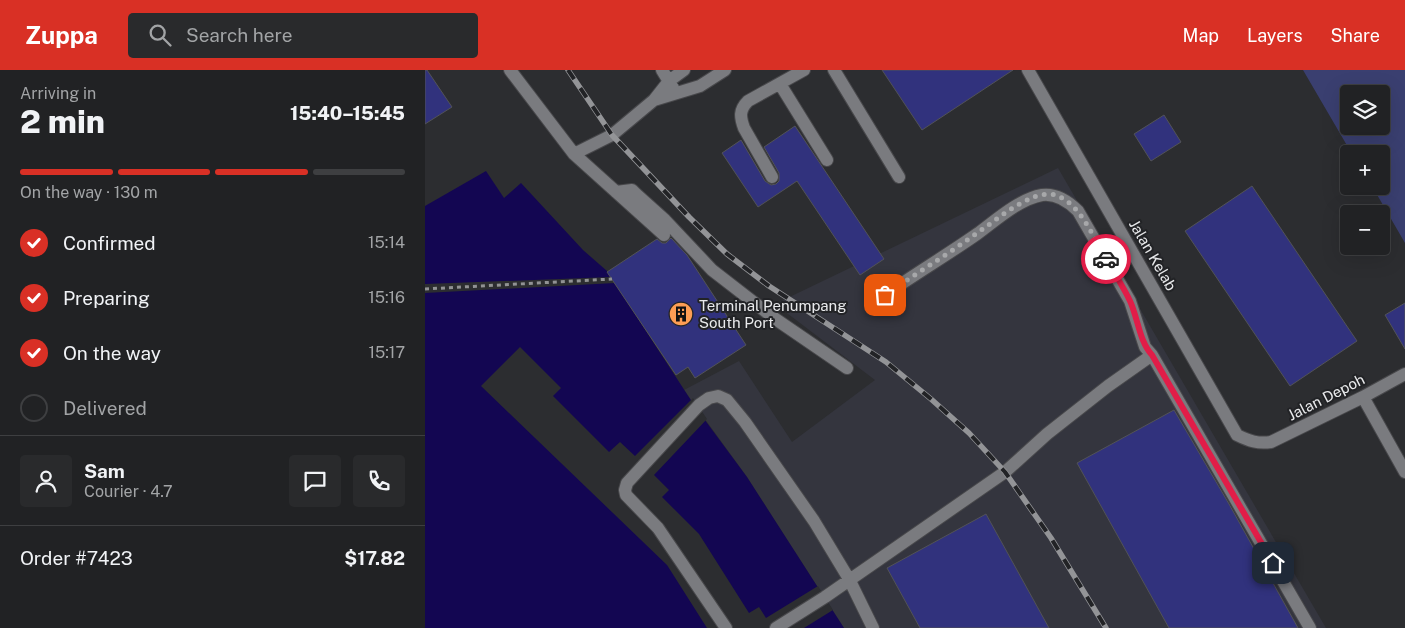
<!DOCTYPE html>
<meta charset="utf-8">
<style>
:root{--surface:#212224;--page:#292a2c;--text:#f1f3f6;--muted:#a2a4a6;--line:#3e3f41;--accent:#d93025}
body{margin:0;font-family:"Public Sans",sans-serif;background:var(--page);color:var(--text);height:100vh;display:flex;flex-direction:column;font-size:19px;white-space:nowrap}
*{box-sizing:border-box;margin:0}
p{font-size:16px;color:var(--muted)}
.icon{flex:none;width:28px;height:28px;fill:none;stroke:currentColor;stroke-width:2;stroke-linecap:round;stroke-linejoin:round}
.map{position:relative;flex:1;overflow:hidden}
.panel{display:flex;flex-direction:column;background:var(--surface);width:425px}
.panel>*{flex:none}
.tools{position:absolute;left:915px;top:15px;display:grid;gap:10px}
.tools a{display:grid;place-items:center;width:50px;height:50px;border-radius:5px;background:var(--surface);box-shadow:0 5px 20px #0002,0 0 0 1px var(--line);font-size:25px}
.pin{position:absolute;display:grid;place-items:center;width:42px;height:42px;color:#fff;margin:-21px;border-radius:10px;box-shadow:0 2px 8px #0006}
.courier{position:absolute;display:grid;place-items:center;width:50px;height:50px;margin:-25px;border:4px solid #e11d48;border-radius:50%;background:#fff;color:#222;box-shadow:0 1px 6px #0007}
.headline em{font-style:normal;font-weight:800}
.headline div{display:flex;flex-direction:column-reverse}
.headline{display:flex;align-items:center;justify-content:space-between;height:85px;padding:0 20px}
h1{font-size:32px;font-weight:800;line-height:38px}
.bar{display:grid;grid-template-columns:repeat(4,1fr);gap:8px 5px;align-content:center;height:60px;padding:0 20px}
.bar i{height:6px;border-radius:4px;background:var(--line)}
.bar .current{background:var(--accent)}
.bar p{grid-column:span 4}
.line{display:flex;align-items:center;gap:12px;padding:0 20px;border-top:1px solid var(--line)}
.line div{flex:1}
.round{display:grid;place-items:center;flex:none;width:52px;height:52px;border-radius:5px;background:var(--page)}
ol{padding:0 20px;list-style:none}
li{display:flex;align-items:center;gap:15px;height:55px}
li p{margin-inline-start:auto}
li .icon{padding:5px;border-radius:50%;background:var(--accent);color:#fff;stroke-width:4}
li:last-child{color:var(--muted)}
li i{width:28px;height:28px;border:2px solid var(--line);border-radius:50%}
header{display:flex;align-items:center;gap:30px;box-sizing:border-box;height:70px;padding:0 25px;background:var(--accent);color:#fff}
header strong{font-size:24px}
nav{display:flex;gap:28px;margin-inline-start:auto;font-size:18px}
.search{width:350px;height:45px;background:var(--page);display:flex;align-items:center;gap:12px;box-sizing:border-box;padding:0 18px;border-radius:5px;color:var(--muted);font-size:19px}
main{display:flex;flex:1;min-height:0}
.map>svg:first-child{display:block}
</style>
<header>
<strong>Zuppa</strong>
<div class="search"><svg class="icon" aria-label="search" viewBox="0 0 24 24"><circle cx="10" cy="10" r="6"/><path d="M15 15l6 6"/></svg>Search here</div>
<nav><a>Map</a><a>Layers</a><a>Share</a></nav>
</header>
<main>
<section class="panel">
<div class="headline"><div><h1>2 min</h1><p>Arriving in</p></div><em>15:40–15:45</em></div>
<div class="bar"><i class="current"></i><i class="current"></i><i class="current"></i><i></i><p>On the way · 130 m</p></div>
<ol>
<li><svg class="icon" aria-label="check" viewBox="0 0 24 24"><path d="M5 12l5 5 9-10"/></svg>Confirmed<p>15:14</p></li>
<li><svg class="icon" aria-label="check" viewBox="0 0 24 24"><path d="M5 12l5 5 9-10"/></svg>Preparing<p>15:16</p></li>
<li><svg class="icon" aria-label="check" viewBox="0 0 24 24"><path d="M5 12l5 5 9-10"/></svg>On the way<p>15:17</p></li>
<li><i></i>Delivered</li>
</ol>
<div class="line" style="height:90px"><a class="round"><svg class="icon" aria-label="person" viewBox="0 0 24 24"><circle cx="12" cy="8" r="4"/><path d="M4 21q1-7 8-7t8 7"/></svg></a><div><b>Sam</b><p>Courier · 4.7</p></div><a class="round"><svg class="icon" aria-label="chat" viewBox="0 0 24 24"><path d="M4 5h16v11H9l-5 4z"/></svg></a><a class="round"><svg class="icon" aria-label="phone" viewBox="0 0 24 24"><path d="M5 4h4l2 5-3 2q2 4 5 5l2-3 5 2v4C11 20 4 13 5 4z"/></svg></a></div>
<div class="line" style="height:65px"><div>Order #7423</div><b>$17.82</b></div>
</section>
<div class="map">
<svg width="980" height="558" viewBox="0 0 980 558">
<rect width="100%" height="100%" fill="#2c2d30"/>
<path fill="#34353e" d="M633,98L901,558H419L322,407L259,320L314,291L367,372L450,310L350,234Z"/>
<path fill="#3a3f70" fill-rule="evenodd" d="M878,0H980V173L947,116H956V84H927ZM924,24H956V56H924Z"/>
<path fill="#130652" d="M61,101L79,128L96,113L158,180L182,201L271,338L322,407L419,558H0V136Z"/>
<path fill="#2c2d30" d="M186,207L190,213L0,223V214Z
M95,277L136,318L128,326L184,382L195,372L210,386L268,328L282,349L229,405L244,420L237,427L274,464L324,543L334,537L341,548L393,516L408,540L379,558H282L242,495L56,316Z"/>
<path fill="#31327d" stroke="#525357" d="M0,0H2L27,37L0,54Z
M457,0H588L497,60Z
M739,45L756,72L726,91L709,64Z
M370,56L459,189L435,205L372,111L333,137L297,83L316,70L340,111L346,115L351,114L354,111V103L339,77Z
M827,116L932,271L865,316L760,161Z
M246,168L262,185L321,275L270,308L263,297L251,305L182,202L232,169L237,173H241Z
M980,233V279L960,245Z
M749,340L804,434L873,558H744L652,393Z
M561,444L624,558H495L462,498Z"/>
<g fill="none" stroke-linecap="round" stroke-linejoin="round">
<g stroke="#48484b" stroke-width="14">
<path id="minor" d="M85,0L149,84L239,165
M237,0L248,18
M409,0L474,107
M603,0L812,365C824,371 833,374 846,372L938,327L980,304
M355,14L402,90
M229,30L275,16L300,0
M149,84L187,65L229,30L244,11L259,0
M347,107L319,58C315,47 314,40 323,31L379,0
M191,122L207,120L211,124L240,150L287,200L349,248L422,298
M460,225C490,204 522,185 552,164C570,151 594,129 617,125C632,123 644,132 653,141L705,231L720,277L727,285
M938,327L980,402
M301,558L233,458L201,425L200,420L202,413L274,335L284,328L293,326L302,330L320,352L389,451L424,509L448,558
M351,558L400,527L580,402L622,364L683,316L727,285L885,558"/>
</g>
<path stroke="#919294" stroke-width="3" stroke-dasharray="4 4" stroke-linecap="butt" d="M0,219L187,209"/>
<use href="#minor" stroke="#7a7b7f" stroke-width="12"/>
<g stroke="#939497" stroke-width="5.5">
<path id="rail" d="M143,0L187,65L264,147L302,184L344,216L461,292L506,329L544,363L580,402L626,468L681,558"/>
</g>
<use href="#rail" stroke="#222326" stroke-width="4" stroke-dasharray="11" stroke-linecap="butt"/>
</g>
<g fill="none" stroke-linecap="round" stroke-linejoin="round">
<path stroke="#a7a8aa" stroke-width="5" stroke-dasharray="0 9" d="M460,225C490,204 522,185 552,163C570,151 587,136 607,128C613,125 623,123 630,125C655,132 669,169 681,189"/>
<path stroke="#e11d48" stroke-width="6" d="M681,189C689,203 698,216 705,231C713,248 714,271 727,285L848,493"/>
</g>
<defs>
<g id="building-disc" transform="scale(1.25)"><circle r="9.5" fill="#fd9d54" stroke="#222326"/><path d="M-4-6H4V6H1V3H-1V6H-4ZM-2.5-4.3h1.7v1.8h-1.7ZM.8-4.3h1.7v1.8H.8ZM-2.5-1h1.7V.8h-1.7ZM.8-1h1.7V.8H.8Z" fill="#111"/></g>
</defs>
<g fill-rule="evenodd">
<use href="#building-disc" x="256" y="244"/>
</g>
<g text-anchor="middle" dominant-baseline="central" stroke-width="4" stroke-linejoin="round" paint-order="stroke">
<g font-size="15" fill="#e9eaec" stroke="#222326">
<text transform="translate(728 185) rotate(60)">Jalan Kelab</text>
<text transform="translate(901 327) rotate(-27)">Jalan Depoh</text>
</g>
<g font-size="15" fill="#e9eaec" stroke="#222326" text-anchor="start">
<text x="274" y="235">Terminal Penumpang<tspan x="274" dy="17">South Port</tspan></text>
</g>
</g>
</svg>
<div class="tools">
<a><svg class="icon" aria-label="layers" viewBox="0 0 24 24"><path d="M12 4l9 5-9 5-9-5zM3 14l9 5 9-5"/></svg></a>
<a>+</a>
<a>−</a>
</div>
<div class="pin" style="left:460px;top:225px;background:#ea580c"><svg class="icon" aria-label="bag" viewBox="0 0 24 24"><path d="M5 8h14l-1 12H6zM9 8a3 3 0 0 1 6 0"/></svg></div>
<div class="pin" style="left:848px;top:493px;background:#1f2937"><svg class="icon" aria-label="home" viewBox="0 0 24 24"><path d="M3 11l9-7 9 7M6 9v11h12V9"/></svg></div>
<div class="courier" style="left:681px;top:189px"><svg class="icon" aria-label="car" viewBox="0 0 24 24"><path d="M5 17H2v-5l4-1 3-4h7l3 4 3 1v5h-3M9 17h6M6 11h13"/><circle cx="7" cy="17" r="2"/><circle cx="17" cy="17" r="2"/></svg></div>
</div>
</main>
